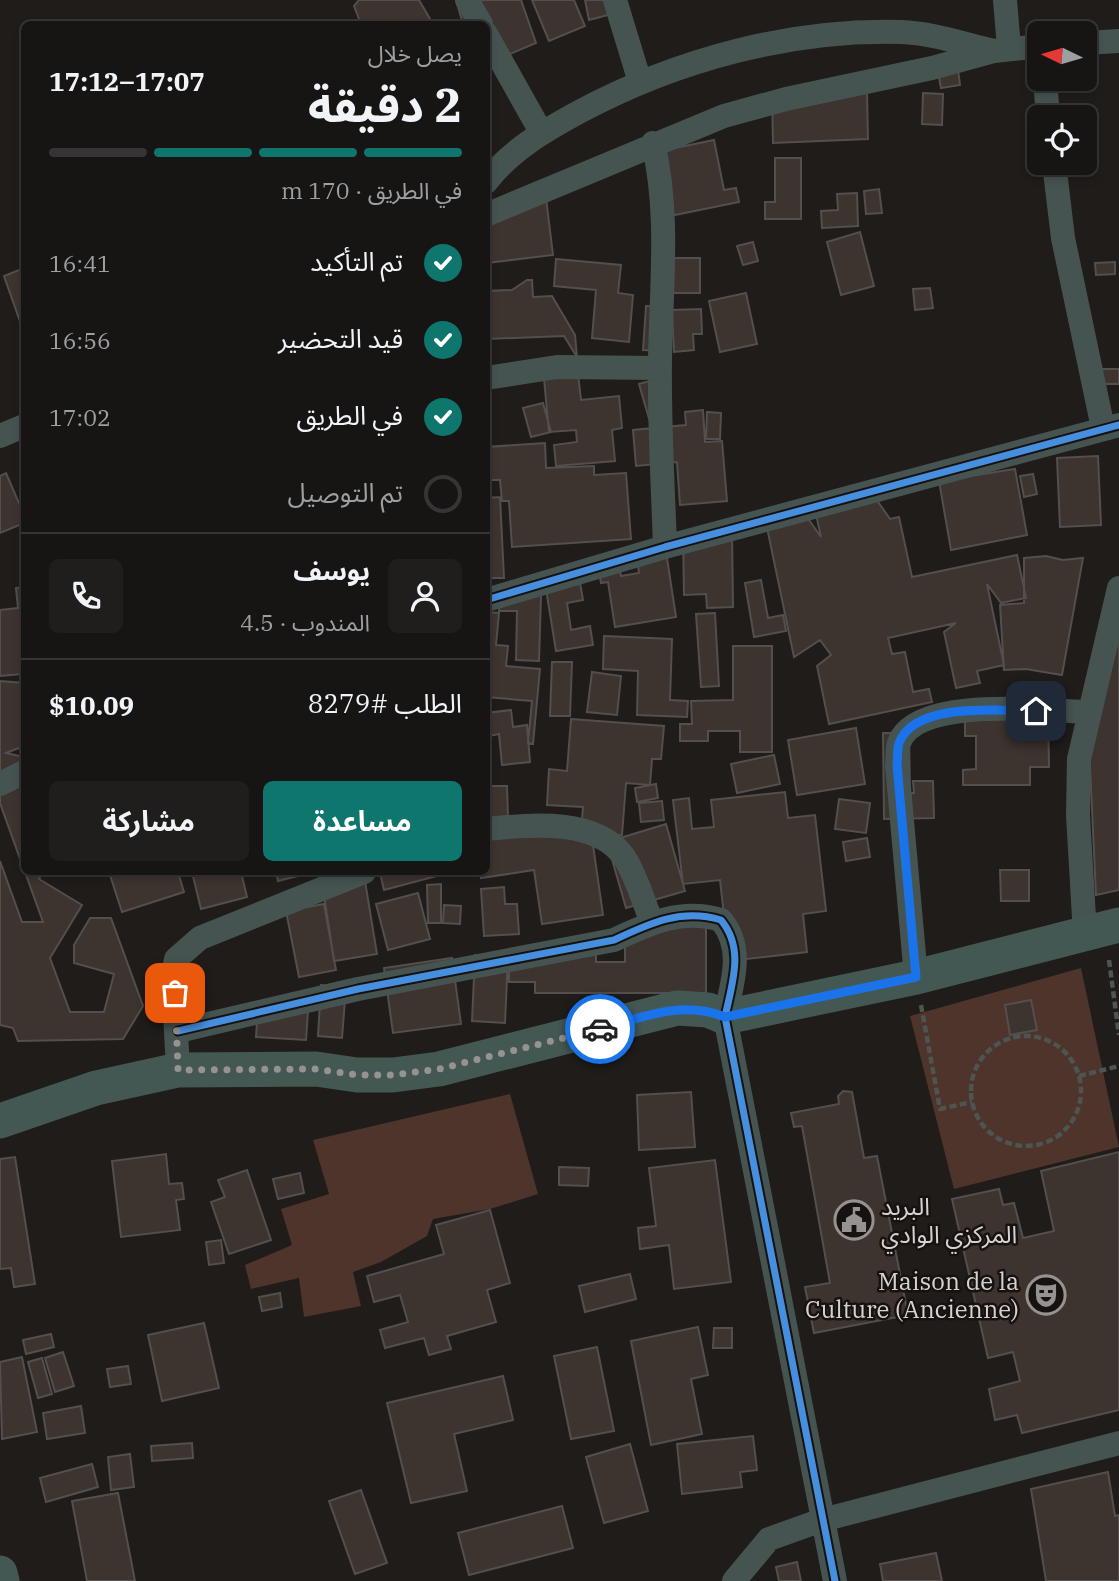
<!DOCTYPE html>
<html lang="ar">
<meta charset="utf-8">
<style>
:root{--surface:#171514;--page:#201e1d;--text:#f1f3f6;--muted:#9e9fa0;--line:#363434;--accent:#0f766e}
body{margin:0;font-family:"IBM Plex Serif","Noto Sans Arabic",serif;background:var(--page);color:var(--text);direction:rtl;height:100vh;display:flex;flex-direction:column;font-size:26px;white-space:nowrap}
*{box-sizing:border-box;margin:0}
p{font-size:23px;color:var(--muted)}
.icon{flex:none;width:38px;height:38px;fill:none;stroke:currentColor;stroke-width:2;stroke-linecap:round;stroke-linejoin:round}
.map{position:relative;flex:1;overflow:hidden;direction:ltr}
.details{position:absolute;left:21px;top:21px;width:469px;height:854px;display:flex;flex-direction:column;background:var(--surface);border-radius:10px;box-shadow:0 4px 10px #0003,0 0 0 2px var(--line);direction:rtl}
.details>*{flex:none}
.needle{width:46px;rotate:275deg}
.tools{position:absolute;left:1027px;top:21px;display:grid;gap:14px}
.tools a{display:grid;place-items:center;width:70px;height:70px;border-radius:10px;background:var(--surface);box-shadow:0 4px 10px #0003,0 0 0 2px var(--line);font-size:35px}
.pin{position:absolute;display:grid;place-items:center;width:60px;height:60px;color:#fff;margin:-30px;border-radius:14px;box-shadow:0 4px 10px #0006}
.courier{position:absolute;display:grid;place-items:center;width:70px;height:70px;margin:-35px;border:5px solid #1a73e8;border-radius:50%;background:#fff;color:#222;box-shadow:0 2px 9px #0007}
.head em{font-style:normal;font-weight:700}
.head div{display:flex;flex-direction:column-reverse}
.head{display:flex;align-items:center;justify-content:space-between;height:119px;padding:0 28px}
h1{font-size:46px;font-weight:700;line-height:52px}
.bar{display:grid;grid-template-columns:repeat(4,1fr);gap:10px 7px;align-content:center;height:84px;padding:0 28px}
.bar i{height:9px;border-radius:5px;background:var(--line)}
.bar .active{background:var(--accent)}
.bar p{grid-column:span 4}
.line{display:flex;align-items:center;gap:18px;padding:0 28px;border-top:2px solid var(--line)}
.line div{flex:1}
.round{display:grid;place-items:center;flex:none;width:74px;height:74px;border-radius:10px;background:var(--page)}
ol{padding:0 28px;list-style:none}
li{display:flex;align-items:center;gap:21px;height:77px}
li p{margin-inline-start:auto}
li .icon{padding:7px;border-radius:50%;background:var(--accent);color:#fff;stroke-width:4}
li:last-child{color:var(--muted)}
li i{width:38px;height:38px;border:4px solid var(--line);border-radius:50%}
.action{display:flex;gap:14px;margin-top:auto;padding:14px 28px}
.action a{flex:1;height:80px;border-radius:10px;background:var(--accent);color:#fff;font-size:28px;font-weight:700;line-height:80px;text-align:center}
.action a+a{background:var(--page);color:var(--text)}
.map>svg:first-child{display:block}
</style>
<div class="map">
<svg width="1119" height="1581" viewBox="0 0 1119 1581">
<rect width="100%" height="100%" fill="#1f1c1a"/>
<path fill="#4f342b" d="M1081,968L1119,1147L954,1189L910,1016Z
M510,1094L538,1194L490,1209L433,1219L427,1236L381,1262L353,1272L361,1306L304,1317L299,1278L251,1289L245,1265L292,1245L281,1209L329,1194L313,1140Z"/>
<path fill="#3d332f" stroke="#524f4e" stroke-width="2" d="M359,0H419L433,24H361L354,6Z
M456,0H521L536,43L486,64V24H463Z
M532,0H574L585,26L549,41Z
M585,0H605L608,15L589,20Z
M958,69L960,85L941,88L938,72Z
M867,92L868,139L773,143L772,95Z
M923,93L943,94L942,125L922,124Z
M714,140L724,190L736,188L739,202L660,218L646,154Z
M775,158H801V219H765V202H775Z
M879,189L882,213L866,214L864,191Z
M857,193L858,226L822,228L821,211L838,210L837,194Z
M546,198L553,255L486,263V204Z
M860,232L874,286L841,295L827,242Z
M753,242L758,261L743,265L737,246Z
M654,258H700V293H654Z
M556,259L621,265L618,293L633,295L629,342L592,338L596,290L554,286Z
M1115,262V274L1096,275L1095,263Z
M24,268V333L4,276Z
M527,280H532L533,297L552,296L575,335L577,357L564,336L486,339V291L512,290Z
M930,288L933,308L915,310L913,289Z
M746,293L757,344L720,352L709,301Z
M646,306L664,307L661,351L643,350Z
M701,309L702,334H693L694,350L674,352L672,310Z
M577,365L581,400L619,396L622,428L612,430L615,461L556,466L554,445L577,442L576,430L549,432L543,368Z
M1090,369H1119V384H1091Z
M653,380L650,422L639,384Z
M543,403L551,432L531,437L523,408Z
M703,410L705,442L722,441L727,501L680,505L677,462L636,466L633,430L686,425L685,412Z
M707,412L721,413L720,439H706Z
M545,443L546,468L594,466V475L626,473L631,539L512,547L509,501H502L500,480H486V447Z
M1098,456L1101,525L1060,527L1057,458Z
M1015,469L1027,535L951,550L939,481Z
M6,473L24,515V523L0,533V476Z
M1033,474L1037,494L1024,497L1020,476Z
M869,489L890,519L899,517L912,577L1017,555L1026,598L1001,603L987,584L1004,665L977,671L980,683L956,688L944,632L956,623L888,638L892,654L905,652L913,692L929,689L932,702L829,724L817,666L831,655L820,640L794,657L765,518L802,510L821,537L813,501Z
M500,497L504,578H486V498Z
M732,532L733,607L707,608L706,594L684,595L683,533Z
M665,545L676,617L615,627L608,582L601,583L598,564L618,561L621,576L639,573L636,550Z
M1046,556L1063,560L1083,558L1062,675L1026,669L1004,670L1000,605L1024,603V558Z
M761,580L768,618L783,615L786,631L754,637L745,583Z
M580,583L583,600L567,603L571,630L590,626L593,645L556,651L546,589Z
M24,587V680H23L22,674L0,676V610L18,608L16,588Z
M500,594L541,595L539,661L516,660L517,611H499Z
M486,612L499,613L496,645L508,646L506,666L540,669L533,744L528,743L532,701L486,697Z
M715,613L719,686L701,687L696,614Z
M1119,616V890L1096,895L1089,744Z
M604,636L672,639L670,700L688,701L687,717L637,715L638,671L603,669Z
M733,646H772V752H740V731H708V741H680V724H692L691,701L733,700Z
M552,662H572L570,716H550Z
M592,672L621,676L617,715L587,712Z
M0,681L24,683V746L6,753L24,757V870L0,803Z
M1048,703L1049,767H1030V785H963V770L976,769V736H965V704Z
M511,710L513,727L527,725L530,762L502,765L499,734L489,736L491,764L486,765V713Z
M571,719L664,726L661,759H652L650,785L626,783L622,835L581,832L583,807L547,805L549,769L567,771Z
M856,728L865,784L797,795L788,740Z
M883,733H909L910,793H914L913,781H933L934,818L884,819Z
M774,755L780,784L737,793L731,764Z
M656,784L658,798L637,802L635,788Z
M486,786H507L508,818L486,819Z
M785,792L788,818L815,815L826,911L803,914L807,952L729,961L720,880L683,884L673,800L689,798L692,829L714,827L711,800Z
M839,799L870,803L866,833L835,829Z
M662,801L664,820L641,822L639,803Z
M590,824L603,915L542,924L534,870L481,878L480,872H486V839Z
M666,824L685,891L626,908L607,842Z
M867,838L870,857L846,861L843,842Z
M0,861L22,922H43L25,872H43L39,879L82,905L50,958L70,1012H104L114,974L74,963V945L90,918H111L143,1006L123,1039L18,1041L13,1028L0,1025Z
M1000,870H1029V901H1001Z
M109,872H178L184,892L122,912Z
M192,872H241L247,897L201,909Z
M276,872H314L278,881Z
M443,872L444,874L384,890L380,873Z
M364,875L377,954L334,961L322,882Z
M441,884V923H428L427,885Z
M504,887L505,904H517L519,934L484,936L481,889Z
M418,893L430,939L388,950L376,904Z
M324,904L336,970L299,977L286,911Z
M444,905L461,906L460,924L443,923Z
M706,911V993H535V982H509V955L596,938V962H625V924Z
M475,955L508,957L505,1023L472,1021Z
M452,958L461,1024L393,1033L384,968Z
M321,985L346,987L342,1038L318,1036Z
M1031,1000L1037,1030L1010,1035L1005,1005Z
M258,1007L308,1011L306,1040L256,1037Z
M843,1091L852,1092L864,1158L877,1156L908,1315L814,1333L805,1287L830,1283L802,1126L794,1127L791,1113L839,1104L838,1096Z
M691,1092L695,1147L639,1150L637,1095Z
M1119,1152V1410L1022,1433L1017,1415L995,1420L989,1389L1020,1381L1013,1352L988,1358L952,1199L999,1189L1003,1205L1014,1203L1023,1238L1054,1231L1041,1171Z
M166,1154L169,1184L182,1183L184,1199L176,1200L180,1230L121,1237L112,1161Z
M15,1157L35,1284L14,1287L11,1268L0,1269V1159Z
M715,1160L731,1282L674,1289L669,1245L640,1249L638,1228L656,1226L649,1168Z
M559,1167L589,1168L588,1186L559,1185Z
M247,1170L271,1240L229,1254L211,1202L225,1197L218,1180Z
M300,1173L304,1193L278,1199L273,1179Z
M490,1210L510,1283L487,1290L496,1322L447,1336L451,1349L429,1355L424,1338L385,1348L380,1330L408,1322L400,1295L374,1302L367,1276L444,1254L436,1225Z
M221,1240L224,1263L209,1265L206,1242Z
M630,1274L636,1299L585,1312L579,1286Z
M280,1293L282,1307L262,1311L259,1297Z
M204,1323L219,1388L162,1401L148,1335Z
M698,1327L708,1375L691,1379L702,1434L651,1445L631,1341Z
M714,1328H732V1348H713Z
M51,1334L54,1347L26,1354L23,1340Z
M597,1347L614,1431L571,1439L554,1356Z
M63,1352L74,1386L55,1392L45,1358Z
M22,1357L37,1432L2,1439L0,1362Z
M42,1358L52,1394L38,1398L28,1362Z
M128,1366L131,1384L110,1387L107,1369Z
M503,1376L513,1420L454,1434L467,1491L411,1503L387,1403Z
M81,1406L85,1433L47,1439L43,1413Z
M753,1436L757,1470L740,1472L742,1487L682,1494L677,1444Z
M192,1443L193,1458L152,1461L151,1446Z
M630,1444L648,1511L604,1523L586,1457Z
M130,1454L134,1487L111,1490L108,1457Z
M92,1464L98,1487L46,1502L40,1478Z
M1108,1472L1115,1516L1119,1515V1581H1046L1031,1489Z
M361,1490L387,1563L355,1574L329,1501Z
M118,1493L135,1581H87L72,1501Z
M562,1506L573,1548L469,1575L458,1533Z
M936,1553L942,1581H883L880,1564Z
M797,1562L801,1581H779L776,1567Z"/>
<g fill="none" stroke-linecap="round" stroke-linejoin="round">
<path stroke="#4d5552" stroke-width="4.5" stroke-dasharray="7 3.5" stroke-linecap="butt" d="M1109,960L1119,1035
M921,1005L940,1109L972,1102
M971 1091a55 55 0 1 1 110 0a55 55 0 1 1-110 0Z
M1079,1076L1119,1066"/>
<path stroke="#465451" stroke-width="24" d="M467,0L481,24
M615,0L640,82
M1005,0L1009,48
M486,34L541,132
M1085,43L1119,41
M1045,79L1048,117
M653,143C670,213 661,288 660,360C659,423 663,485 665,547
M1054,163L1063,238L1103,428
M486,182C511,150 544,131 579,112C676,60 790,29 901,32C931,33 961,43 990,50
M486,215L724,116L786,99L932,68L994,51L1040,46
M486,378L557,367L660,368
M0,436L24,426
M486,600L665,547L1119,425
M0,784L24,772
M486,829C528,825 596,817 624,857C636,875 643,901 652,922
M1085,935L1078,815L1079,759L1119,588
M916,977L897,765C898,758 897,749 899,743C916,695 1048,711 1089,712
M178,1031L358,989L614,940C650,923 682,908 721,920C745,949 732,983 725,1017L835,1581
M178,1070L173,974L176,959L200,938L364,872
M734,1581L769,1539L822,1520L1119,1443"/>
<path stroke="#445853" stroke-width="35" d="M0,1121L96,1088L178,1070L316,1069L357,1075H393L439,1069L677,1008L708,1010L725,1017L916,977L1119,925
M0,1573L2,1581"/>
<g stroke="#171210" stroke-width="11">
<path id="cycleway" d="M486,600L665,547L1119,425
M178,1031L358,989L614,940C650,923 682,908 721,920C745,949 732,983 725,1017L835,1581"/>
</g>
<use href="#cycleway" stroke="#468fdf" stroke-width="7"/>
</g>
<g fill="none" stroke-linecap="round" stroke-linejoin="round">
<path stroke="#969291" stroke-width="7" stroke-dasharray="0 12.6" d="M175,993L178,1070L316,1069L357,1075H393L439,1069L600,1029"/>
<path stroke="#1a73e8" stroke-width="9" d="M600,1029C643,1017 682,1000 725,1017L916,977L897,765C898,758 897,749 899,743C915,701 1001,711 1036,711"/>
</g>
<defs>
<g id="civic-ring" transform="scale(2.0125)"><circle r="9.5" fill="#171210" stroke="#969291" stroke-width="1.5"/><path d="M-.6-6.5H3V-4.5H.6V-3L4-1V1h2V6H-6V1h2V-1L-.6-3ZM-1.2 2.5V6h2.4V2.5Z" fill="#969291"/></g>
<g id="theatre-ring" transform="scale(2.0125)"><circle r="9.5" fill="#171210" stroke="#969291" stroke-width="1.5"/><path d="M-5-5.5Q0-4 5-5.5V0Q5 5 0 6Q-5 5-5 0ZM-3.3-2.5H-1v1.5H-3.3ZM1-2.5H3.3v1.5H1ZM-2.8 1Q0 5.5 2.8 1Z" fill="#969291"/></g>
</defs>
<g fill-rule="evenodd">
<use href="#civic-ring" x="854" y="1220"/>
<use href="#theatre-ring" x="1046" y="1295"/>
</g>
<g text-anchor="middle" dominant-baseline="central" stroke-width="5" stroke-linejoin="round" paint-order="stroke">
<g font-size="24" fill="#d6d2d1" stroke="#171210" text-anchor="start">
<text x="881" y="1206">البريد<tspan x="881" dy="28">المركزي الوادي</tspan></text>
<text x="1019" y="1281" text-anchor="end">Maison de la<tspan x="1019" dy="28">Culture (Ancienne)</tspan></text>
</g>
</g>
</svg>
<div class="tools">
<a><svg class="needle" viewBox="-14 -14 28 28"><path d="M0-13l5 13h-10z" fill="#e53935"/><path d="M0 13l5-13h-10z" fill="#9e9fa0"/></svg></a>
<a><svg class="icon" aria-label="locate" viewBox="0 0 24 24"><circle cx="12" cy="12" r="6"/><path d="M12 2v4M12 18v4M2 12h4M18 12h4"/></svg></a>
</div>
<div class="pin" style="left:175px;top:993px;background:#ea580c"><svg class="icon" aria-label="bag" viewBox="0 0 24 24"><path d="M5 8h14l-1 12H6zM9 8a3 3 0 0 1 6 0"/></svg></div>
<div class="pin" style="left:1036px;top:711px;background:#1f2937"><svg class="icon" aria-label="home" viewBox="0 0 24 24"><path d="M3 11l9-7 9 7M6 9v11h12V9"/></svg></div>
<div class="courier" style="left:600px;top:1029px"><svg class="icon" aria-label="car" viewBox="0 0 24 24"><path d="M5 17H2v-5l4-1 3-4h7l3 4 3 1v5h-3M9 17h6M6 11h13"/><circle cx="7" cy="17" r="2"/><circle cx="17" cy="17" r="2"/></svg></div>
<section class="details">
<div class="head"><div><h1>2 دقيقة</h1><p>يصل خلال</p></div><em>17:07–17:12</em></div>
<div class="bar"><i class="active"></i><i class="active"></i><i class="active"></i><i></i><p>في الطريق · 170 m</p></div>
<ol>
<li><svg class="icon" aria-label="check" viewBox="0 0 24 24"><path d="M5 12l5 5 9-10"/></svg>تم التأكيد<p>16:41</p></li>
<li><svg class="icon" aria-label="check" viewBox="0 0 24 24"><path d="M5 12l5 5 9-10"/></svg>قيد التحضير<p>16:56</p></li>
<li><svg class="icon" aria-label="check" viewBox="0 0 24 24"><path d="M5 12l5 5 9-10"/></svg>في الطريق<p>17:02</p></li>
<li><i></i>تم التوصيل</li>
</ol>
<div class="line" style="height:126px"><a class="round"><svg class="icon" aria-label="person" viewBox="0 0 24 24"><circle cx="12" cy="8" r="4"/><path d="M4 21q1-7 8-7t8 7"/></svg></a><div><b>يوسف</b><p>المندوب · 4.5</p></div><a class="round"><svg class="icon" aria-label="phone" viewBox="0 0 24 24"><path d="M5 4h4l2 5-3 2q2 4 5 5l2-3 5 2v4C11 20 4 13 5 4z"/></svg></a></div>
<div class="line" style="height:91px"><div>الطلب #8279</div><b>$10.09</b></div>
<div class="action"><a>مساعدة</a><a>مشاركة</a></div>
</section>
</div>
